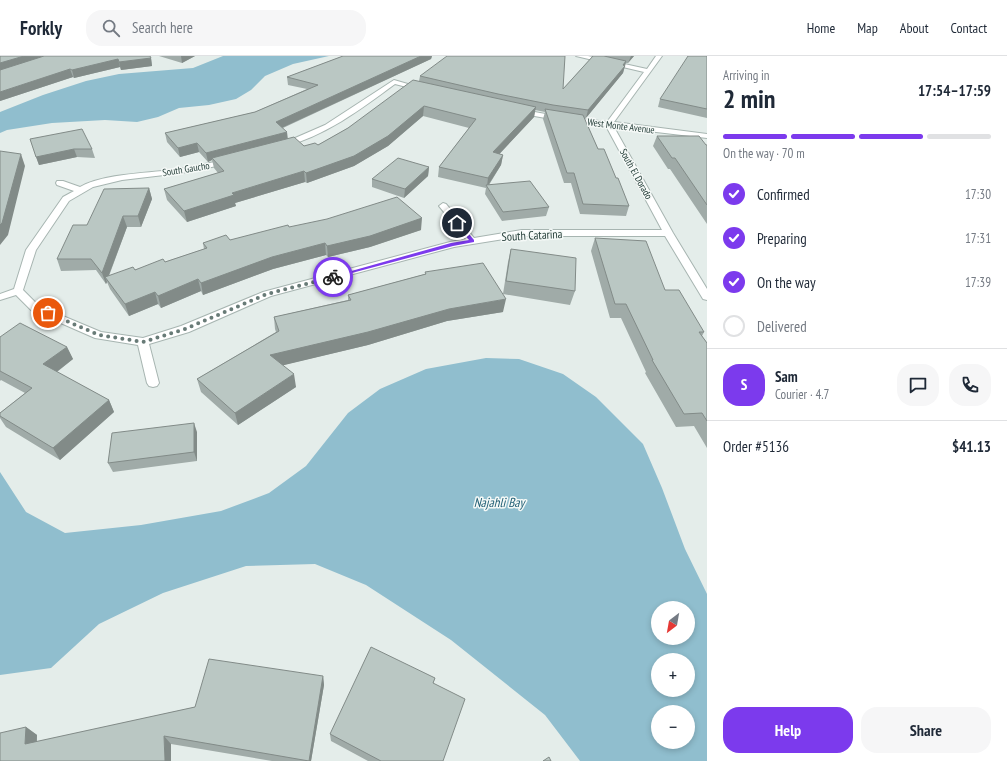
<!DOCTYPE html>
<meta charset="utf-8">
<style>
:root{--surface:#fff;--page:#f6f6f7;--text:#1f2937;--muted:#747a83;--line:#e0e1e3;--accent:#7c3aed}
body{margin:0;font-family:"PT Sans Narrow",sans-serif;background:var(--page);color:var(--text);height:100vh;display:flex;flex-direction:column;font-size:15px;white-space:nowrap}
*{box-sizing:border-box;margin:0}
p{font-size:13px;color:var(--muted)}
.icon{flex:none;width:22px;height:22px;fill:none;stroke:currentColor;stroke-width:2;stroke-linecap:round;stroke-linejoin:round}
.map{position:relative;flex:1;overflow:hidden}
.sheet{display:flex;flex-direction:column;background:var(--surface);width:300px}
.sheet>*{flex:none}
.needle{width:26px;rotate:211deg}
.buttons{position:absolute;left:651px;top:545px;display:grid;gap:8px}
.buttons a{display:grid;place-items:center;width:44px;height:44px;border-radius:50%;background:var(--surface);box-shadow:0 2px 6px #0003;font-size:20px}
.pin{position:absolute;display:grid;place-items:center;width:34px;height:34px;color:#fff;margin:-17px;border:2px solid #fff;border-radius:50%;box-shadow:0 1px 4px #0007}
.courier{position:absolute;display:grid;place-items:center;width:40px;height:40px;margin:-20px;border:3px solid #7c3aed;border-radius:50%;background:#fff;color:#222;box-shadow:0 1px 5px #0007}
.overview em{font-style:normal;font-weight:600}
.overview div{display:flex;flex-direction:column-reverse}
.overview{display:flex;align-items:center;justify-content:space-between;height:68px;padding:0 16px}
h1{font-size:26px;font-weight:600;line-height:30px}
.bar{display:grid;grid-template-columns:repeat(4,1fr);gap:6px 4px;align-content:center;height:48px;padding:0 16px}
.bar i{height:5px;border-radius:3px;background:var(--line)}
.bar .active{background:var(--accent)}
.bar p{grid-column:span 4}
.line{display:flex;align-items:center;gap:10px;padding:0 16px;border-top:1px solid var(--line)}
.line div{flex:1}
.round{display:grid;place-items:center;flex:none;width:42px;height:42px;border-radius:16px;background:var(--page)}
ol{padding:0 16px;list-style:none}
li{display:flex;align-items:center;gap:12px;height:44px}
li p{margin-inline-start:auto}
li .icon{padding:4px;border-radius:50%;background:var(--accent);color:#fff;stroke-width:4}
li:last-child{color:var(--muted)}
li i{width:22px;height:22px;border:2px solid var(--line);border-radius:50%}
.primary-button{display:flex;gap:8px;margin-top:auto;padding:8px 16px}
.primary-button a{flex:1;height:46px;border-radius:16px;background:var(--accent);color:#fff;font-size:16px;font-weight:600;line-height:46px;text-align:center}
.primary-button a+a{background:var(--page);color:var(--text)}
header{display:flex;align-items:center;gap:24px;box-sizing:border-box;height:56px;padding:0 20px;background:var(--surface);border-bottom:1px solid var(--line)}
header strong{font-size:19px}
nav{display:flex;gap:22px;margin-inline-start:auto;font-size:14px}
.search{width:280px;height:36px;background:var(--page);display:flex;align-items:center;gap:10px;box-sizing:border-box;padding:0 14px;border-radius:16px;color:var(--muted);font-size:15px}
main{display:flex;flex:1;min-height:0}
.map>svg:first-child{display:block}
</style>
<header>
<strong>Forkly</strong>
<div class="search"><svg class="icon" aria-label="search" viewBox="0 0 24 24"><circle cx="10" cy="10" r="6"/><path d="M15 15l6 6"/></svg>Search here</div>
<nav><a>Home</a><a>Map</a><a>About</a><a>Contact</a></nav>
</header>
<main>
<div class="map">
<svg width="707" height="705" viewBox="0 0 707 705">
<rect width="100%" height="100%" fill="#e4edea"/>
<path fill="#90bece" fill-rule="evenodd" d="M223,0H329L293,8L265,20L251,34L236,43L209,49L179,52L158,61L137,66L105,64L52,67L7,74L0,77V56L43,39L86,25L119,18L193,12Z
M486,302L519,303L563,318L596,341L643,388L662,432L685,493L707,538V705H580L545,659L451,584L366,529L315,508L246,510L163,537L99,568L51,612L0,619V416L26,456L65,477L141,469L221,455L269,437L306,410L348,357L380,333L426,313ZM658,552H688V582H658ZM658,604H688V634H658ZM658,656H688V686H658Z"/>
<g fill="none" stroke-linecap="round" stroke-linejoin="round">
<g stroke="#a7b5b1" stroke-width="2">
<path id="street" d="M576,0H588L647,13L656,0H662L614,66L707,78V82L614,71L673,177L707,233V244L703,243L665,180H522L454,191L271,240L189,276L149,288L159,327L157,330L153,331L149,330L147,327L138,289L95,282L31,254L16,239L0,244V238L14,233L26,194L63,141L74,135L57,129L56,127L57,125H63L80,131C105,117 152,117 180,113C197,110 213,106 229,103L233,105L232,107L181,117L122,124L93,131L69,145L36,194L23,234L39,250L101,276L143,282L181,270L263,236L450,186L466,183L439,150L443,147L446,148L474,182L522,174H662L606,70L551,63L518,57L514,55L518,53L551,59L607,66L644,16Z
M394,24L425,33L422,35L395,28C360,54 325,80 283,91L279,89L325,69Z"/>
</g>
<use href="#street" fill="#fff" fill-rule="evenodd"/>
</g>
<path fill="#a0aba8" d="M0,0L151,2L152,10L121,14L120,11L74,22L73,21L0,45Z
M159,0H195L182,7Z
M343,0H432L431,3L283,72L287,82L304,90L318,89L348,72L419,25L420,20L563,33L593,0H634L628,7H626L623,17L586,62H584L598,93L616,122L629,150L626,160L580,158L571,127H564L543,63L545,56L535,54L534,61L499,98L503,99L501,109L489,129L549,151L546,160L502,165L485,138L486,132L438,121L439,111L469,72L423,60L388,90L354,110L307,127L305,126L235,147L236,150L187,166L167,144L164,133L218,117L214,112L212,104L208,106L199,96L180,101L167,86L165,77L255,56L307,33L288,29L287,21Z
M707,0V62L658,51L660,43Z
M657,80L707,89V168L670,113H668L653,90Z
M30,83L92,93L95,102L77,101L39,109Z
M429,111L428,120L404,142L372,131V123Z
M149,132L152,143L141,171H127L109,220L165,206L204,193L203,187L230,184L289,171L421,174L370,191L328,201L326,199L273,213L203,239L201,235L161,252L158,248L129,260L110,233L107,226L106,228L96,214L61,215L57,203L87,169Z
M595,182L665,234L704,276L702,280L707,287V392L694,370L676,371L645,317L646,316L621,262H610L591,195Z
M511,193L575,235L570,249L503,238L508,206Z
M425,216L503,256L447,265L368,289L283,309L296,331L238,369L201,336L197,323L276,276L275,273L274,261L348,244V239L425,218Z
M0,281L67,291L73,303L57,316L109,344L114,356L60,404L6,371L0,362V357L25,337L1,324L0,325Z
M197,376V405L113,416L108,407Z
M323,620L324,629L311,705H272L171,688L0,705L26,671L37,679V686L195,651Z
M435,622L433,628L443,705H368L331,685L330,678Z"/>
<path fill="#828b88" d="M24,0H51L0,16V7Z
M181,0H195L182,7Z
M421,0H432L431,3L277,74L276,66Z
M631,0H634L628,7Z
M151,2L152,10L121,14L119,6Z
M118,3L120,11L74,22L72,14Z
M626,5L623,17L586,62L588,54Z
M70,13L73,21L0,45V36Z
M424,50L423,60L388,90L354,110L307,127L306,117Z
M536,51L534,61L491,107L493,96Z
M287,76L288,84L212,102V104L208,106L206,97Z
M197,87L199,96L180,101L178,92Z
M74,93L77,101L39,109L36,101Z
M21,98L25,110L8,179L0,189V169Z
M503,99L501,109L487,131V130L488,122Z
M429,111L428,120L404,142L405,133Z
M304,115L305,126L235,147L236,150L187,166L184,155L232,137Z
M149,132L152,143L141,171L138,160Z
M123,160L127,171L107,224L105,221L107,226L106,228L102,217Z
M422,162L421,174L370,191L328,201L327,190Z
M325,187L326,199L273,213L203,239L201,227L272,201Z
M198,223L201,235L161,252L158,240Z
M155,236L158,248L129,260L125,248Z
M506,243L503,256L447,265L368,289L272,312L270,299L449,253Z
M67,291L73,303L50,321L43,308Z
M294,318L296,331L238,369L235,357Z
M109,344L114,356L60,404L53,392Z
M194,367L197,376V405L194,396Z
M323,620L324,629L311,705H309Z
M26,671L37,679L36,696L25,688Z
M164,680L171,688V705H165Z"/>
<path fill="#bac7c3" stroke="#828b88" d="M0,0H24L0,7Z
M44,0H150L151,2L119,6L118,3L72,14L70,13L0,36V14Z
M343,0H421L276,66L287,76L206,97L197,87L178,92L165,77L255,56L318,29L287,21Z
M447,0H565L563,33L593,0H604L626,5L623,9L625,10L588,54L553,49L498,38L420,20Z
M688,0H707V53L660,43Z
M413,24L536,51L493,96L503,99L488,122L439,111L476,63L424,50L388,80L354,100L306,117L304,115L232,137L234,139L184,155L164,133L224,115L212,102L294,81L304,90L315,87L318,89L348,72Z
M545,53L583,59L598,93H604L616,122H618L629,150L583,148L574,117H567Z
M82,73L92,93H74L36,101L30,83Z
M657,80H699L706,89H707V149L675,102H672Z
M0,95L21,98L2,167L0,169Z
M398,102L429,111L405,133L372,123Z
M530,125L549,151L503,156L486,129Z
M149,132L138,160H123L102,217L91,203H57L73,169H87L104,133Z
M397,141L422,162L370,180L327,190L325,187L272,201L201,227L198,223L158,240L155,236L125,248L105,221L133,211L135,214L163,203L165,206L207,192L203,187L226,179L230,184L288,169L289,171L327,163Z
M595,182L646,185L665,234H679L704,276H699L707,287V365L702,357L684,358L652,304H653L626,248H615Z
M511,193L576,202L575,235L506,225Z
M483,207L506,243L449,253L368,276L270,299L294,318L235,357L197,323L279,275L274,261L351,244L348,239L426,218L425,216Z
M20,267L67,291L43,308L109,344L53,392L0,360V357L32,332L0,315V281Z
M194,367V396L108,407L112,377Z
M371,591L435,622L433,627L465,643L443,705H381L330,678Z
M209,603L323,620L309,705L164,680L165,705H0V677L26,671L25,688L195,651Z
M549,701L551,705H543Z"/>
<path fill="#7c3aed" d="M455,166H459L474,184V186L453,190L333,222L330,221L451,187L469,184L455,168Z"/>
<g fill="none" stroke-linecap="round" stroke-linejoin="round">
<path stroke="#687b77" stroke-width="4" stroke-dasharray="0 7.2" d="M48,257L99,279L143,286L185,273L267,238L333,221"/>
</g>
<g text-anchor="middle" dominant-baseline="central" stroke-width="3" stroke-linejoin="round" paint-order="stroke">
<g font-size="10" fill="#253e39" stroke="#f5f9f7">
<text transform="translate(621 70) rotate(7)">West Monte Avenue</text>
<text transform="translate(186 113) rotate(-9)">South Gaucho</text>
<text transform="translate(636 118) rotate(61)">South El Dorado</text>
</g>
<g font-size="12" fill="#253e39" stroke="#f5f9f7">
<text transform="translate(532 179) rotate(-3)">South Catarina</text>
</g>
<g font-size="13" font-style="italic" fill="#226076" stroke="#f5f9f7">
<text x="499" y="446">Najahli Bay</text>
</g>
</g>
</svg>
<div class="buttons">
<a><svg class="needle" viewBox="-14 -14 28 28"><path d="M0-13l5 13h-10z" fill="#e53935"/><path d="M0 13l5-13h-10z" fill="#747a83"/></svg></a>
<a>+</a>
<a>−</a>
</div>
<div class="pin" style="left:48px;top:257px;background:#ea580c"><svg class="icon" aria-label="bag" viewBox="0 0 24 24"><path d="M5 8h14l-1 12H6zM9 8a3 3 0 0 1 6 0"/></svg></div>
<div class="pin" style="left:457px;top:167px;background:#1f2937"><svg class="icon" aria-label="home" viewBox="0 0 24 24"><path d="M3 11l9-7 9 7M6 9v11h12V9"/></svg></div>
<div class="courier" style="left:333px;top:221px"><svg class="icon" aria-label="bike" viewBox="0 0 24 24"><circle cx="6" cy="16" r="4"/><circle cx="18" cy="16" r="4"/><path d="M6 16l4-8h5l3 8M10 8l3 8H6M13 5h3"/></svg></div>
</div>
<section class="sheet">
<div class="overview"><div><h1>2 min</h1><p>Arriving in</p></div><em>17:54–17:59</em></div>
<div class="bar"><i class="active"></i><i class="active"></i><i class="active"></i><i></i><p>On the way · 70 m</p></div>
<ol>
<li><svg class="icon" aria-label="check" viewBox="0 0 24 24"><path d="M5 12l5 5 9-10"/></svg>Confirmed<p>17:30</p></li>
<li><svg class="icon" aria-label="check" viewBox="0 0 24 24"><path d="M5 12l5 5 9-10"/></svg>Preparing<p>17:31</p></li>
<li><svg class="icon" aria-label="check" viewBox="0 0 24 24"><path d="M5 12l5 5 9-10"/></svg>On the way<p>17:39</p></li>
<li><i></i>Delivered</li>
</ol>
<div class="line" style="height:72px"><b class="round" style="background:var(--accent);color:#fff">S</b><div><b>Sam</b><p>Courier · 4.7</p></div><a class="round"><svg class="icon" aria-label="chat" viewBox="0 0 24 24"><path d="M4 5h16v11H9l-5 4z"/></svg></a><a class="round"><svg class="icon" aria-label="phone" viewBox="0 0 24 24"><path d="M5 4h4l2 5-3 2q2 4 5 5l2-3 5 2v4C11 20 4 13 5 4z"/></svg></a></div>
<div class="line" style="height:52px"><div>Order #5136</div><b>$41.13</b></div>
<div class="primary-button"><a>Help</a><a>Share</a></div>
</section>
</main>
